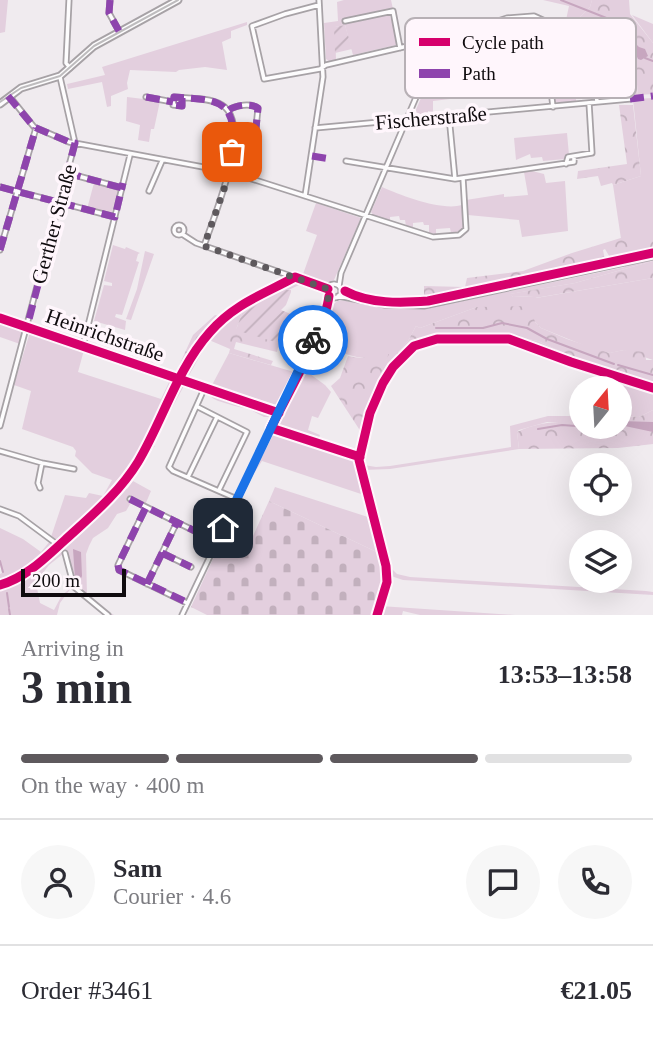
<!DOCTYPE html>
<meta charset="utf-8">
<style>
:root{--surface:#fff;--page:#f7f7f7;--text:#2b2b33;--muted:#7c7c81;--line:#e1e1e2;--accent:#5e595d}
body{margin:0;font-family:"Times New Roman",serif;background:var(--page);color:var(--text);height:100vh;display:flex;flex-direction:column;font-size:26px;white-space:nowrap}
*{box-sizing:border-box;margin:0}
p{font-size:23px;color:var(--muted)}
.icon{flex:none;width:38px;height:38px;fill:none;stroke:currentColor;stroke-width:2;stroke-linecap:round;stroke-linejoin:round}
.map{position:relative;height:615px;overflow:hidden}
.panel{display:flex;flex-direction:column;background:var(--surface);flex:1}
.panel>*{flex:none}
.needle{width:46px;rotate:18deg}
.tools{position:absolute;left:569px;top:376px;display:grid;gap:14px}
.tools a{display:grid;place-items:center;width:63px;height:63px;border-radius:50%;background:var(--surface);box-shadow:0 7px 28px #0002;font-size:35px}
.scale{position:absolute;left:21px;bottom:18px;width:105px;box-sizing:border-box;padding-left:7px;border:4px solid #0f0b0e;border-top:0;font-size:19px;line-height:24px;white-space:nowrap;color:#0f0b0e;-webkit-text-stroke:5px #fff6fc;paint-order:stroke}
.pin{position:absolute;display:grid;place-items:center;width:60px;height:60px;color:#fff;margin:-30px;border-radius:14px;box-shadow:0 4px 10px #0006}
.courier{position:absolute;display:grid;place-items:center;width:70px;height:70px;margin:-35px;border:5px solid #1a73e8;border-radius:50%;background:#fff;color:#222;box-shadow:0 2px 9px #0007}
.summary em{font-style:normal;font-weight:700}
.summary div{display:flex;flex-direction:column-reverse}
.summary{display:flex;align-items:center;justify-content:space-between;height:119px;padding:0 21px}
h1{font-size:46px;font-weight:700;line-height:52px}
.bar{display:grid;grid-template-columns:repeat(4,1fr);gap:10px 7px;align-content:center;height:84px;padding:0 21px}
.bar i{height:9px;border-radius:5px;background:var(--line)}
.bar .selected{background:var(--accent)}
.bar p{grid-column:span 4}
.line{display:flex;align-items:center;gap:18px;padding:0 21px;border-top:2px solid var(--line)}
.line div{flex:1}
.round{display:grid;place-items:center;flex:none;width:74px;height:74px;border-radius:37px;background:var(--page)}
.map>svg:first-child{display:block}
</style>
<div class="map">
<svg width="653" height="615" viewBox="0 0 653 615">
<defs>
<pattern id="forest-crowns" width="20" height="18" patternUnits="userSpaceOnUse" patternTransform="scale(1.75)"><rect width="20" height="18" fill="#e3cfde"/><path d="M2 6a3 3 0 1 1 6 0M12 15a3 3 0 1 1 6 0" fill="none" stroke="#c2b0bd"/></pattern>
<pattern id="cemetery-stones" width="16" height="16" patternUnits="userSpaceOnUse" patternTransform="scale(1.75)"><rect width="16" height="16" fill="#e3cfde"/><path d="M2 7V4a2 2 0 0 1 4 0v3zM10 15v-3a2 2 0 0 1 4 0v3z" fill="#c2b0bd"/></pattern>
<pattern id="garden-furrows" width="10" height="10" patternUnits="userSpaceOnUse" patternTransform="scale(1.75)"><rect width="10" height="10" fill="#e3cfde"/><path d="M-1 1l2-2M0 10L10 0M9 11l2-2" fill="none" stroke="#c2b0bd"/></pattern>
</defs>
<rect width="100%" height="100%" fill="#f0ebef"/>
<path fill="#e3cfde" d="M0,0H8L5,32L0,33Z
M344,0H391L393,9L388,10C391,22 398,33 396,45L353,55L345,25L335,27L336,60L329,61L326,59L324,23L338,21L337,2Z
M543,0H592L590,7L578,19L593,24L577,25L566,39L570,69L589,67L592,73L595,72L594,66L612,64V67L619,68L612,70L614,89L637,87L638,95L598,100L596,89L576,92V102H554L552,82L494,86V89L472,91L470,58L497,57L495,37L538,33L539,36L558,34V24L566,20L569,6Z
M632,15L653,24V43Z
M247,22V25L231,31V38L222,42L227,70L205,67L179,70L176,72L130,70L127,83L128,89L111,96V106L107,107L102,82L68,89L67,84L105,75L102,67Z
M424,91L428,99L446,95L450,99L433,101V112L428,111V114L418,115L415,112Z
M127,97L160,101L154,129H151L149,142L138,140L140,125L126,121Z
M653,98V261L575,283L510,294L513,297L534,296L536,298L653,278V360L624,350L610,353L598,351L541,328L535,322L494,308L477,307L420,328L416,326L408,341L391,360L392,363L406,347L424,337L476,336L497,333L538,341L586,363L653,384V410L639,417L620,416V388H605L604,376L509,342L425,344L398,365L380,394L373,413L364,465L376,467L390,466L511,447L510,426L548,416H581V422H547L519,430L517,432L519,449L390,469L363,470L388,565L397,574L410,577L646,591L653,592V595L403,580L388,575L380,606L515,615H420L403,611L402,615H375L383,555L269,501L275,487L371,518L367,496L262,461L251,478L275,431L357,459L364,413L388,355C362,362 350,356 327,346L337,318L328,314L332,305L339,300L398,309L429,308L625,267L624,261H616L624,259L613,185L641,176L633,99Z
M567,133L569,155H566L565,159L543,161L542,157L531,158L530,154L516,160L514,138Z
M532,171L544,174L546,183L565,181L568,231L522,237L519,220L468,215L466,200L504,194V197L528,195L524,172Z
M94,183L119,189L111,215L87,209Z
M382,187C402,196 442,211 462,205L463,228L457,232L451,233L450,228L436,229V234L429,233V225H424L423,222L413,223V228L406,226L405,220H400L399,216L390,217V221L374,216L371,212Z
M316,203L361,218L334,280L326,284L302,277L317,235L306,231Z
M113,245L125,249L126,247L140,253L138,254L136,261L139,262L122,315L116,314L115,317L126,321L125,330L94,321L104,285L112,286V283L104,281Z
M145,251L154,254L131,320L126,319L137,289Z
M293,280L301,284L242,313L236,330L221,323L238,308Z
M0,321L25,330L20,344L0,337Z
M30,332L84,350L78,372L161,399L170,380L176,382L133,466L114,491L58,543L51,537L65,495L86,498L89,493L103,496L112,480L92,473L75,456L76,451L73,447L22,429L31,391L14,385Z
M229,353L294,372L277,405L212,385Z
M306,371L325,385L331,392L318,418L312,416L308,430L320,435L317,442L276,427Z
M179,383L185,384L152,445L155,446L150,450L134,478L131,476Z
M207,391L272,414V417H264L247,408C244,409 219,402 214,399C211,397 209,394 205,394Z
M133,481L151,491L145,505L133,499L126,511L117,514L108,528L93,538L89,546L86,554L87,595L105,610L114,615H110L75,586L67,552L61,546L89,519L94,520L95,518L92,517L123,486L127,489Z
M0,528L23,539L41,552L50,541L56,546L30,568L0,584V574L2,573L0,564Z
M59,549L63,554L49,565L32,587L37,588L40,603L54,610L62,595L71,588L60,603L57,615H0V587L33,571Z"/>
<path fill="url(#forest-crowns)" d="M592,0H629L630,14L653,43V94L638,95L636,74L621,62L620,40L609,41V35L597,23L593,24L578,19L590,7Z
M619,105H633L641,176L613,185L612,183L601,186L598,176L577,179L578,171L627,164Z
M648,231H653V250L611,259L605,249L603,250L605,260L444,296L424,298V286L465,287L467,278L523,271L572,253L637,233L638,238L648,236Z
M653,261V278L535,298L533,296L513,297L509,294L575,283Z
M530,306L535,322L541,328L567,339L609,353L624,350L645,352L646,360H653V384L586,363L538,341L497,333L424,337L406,347L391,364V360L408,341L416,326L420,328L477,307Z
M215,315L219,316L203,332L180,373L176,372L193,335Z
M221,323L279,343L277,352L236,342L234,349L273,361L271,365L229,353L230,349L209,340L188,377L184,375L208,336Z
M389,354L364,413L361,432L331,386L340,378L348,356L360,358Z
M653,410V444L618,448L519,449L517,432C537,422 559,421 581,422V427H620V416L639,417Z"/>
<path fill="url(#cemetery-stones)" d="M269,501L383,555L384,582L374,615H207L191,607L229,524L253,536Z"/>
<path fill="url(#garden-furrows)" d="M345,25L352,49L335,53L334,27Z
M285,290H291V292L286,305L281,310L298,317L288,346L236,330L242,313Z"/>
<path fill="#c7a6bf" d="M627,35L639,47L645,49L648,56L641,60L638,59Z
M620,421L653,422V432L620,425Z
M73,549L81,552L82,576L80,581L75,579Z"/>
<g fill="none" stroke-linecap="round" stroke-linejoin="round">
<path stroke="#c7a6bf" stroke-width="2" d="M561,0L614,21L627,35
M645,58L653,61
M436,328H483L502,323L527,328L547,339L614,364
M618,365L653,375
M538,429L562,425L590,427
M0,561L3,572
M7,593L9,607
M9,609L10,615"/>
<g stroke="#a7a2a6" stroke-width="7">
<path id="minor" d="M69,0L66,63L70,68
M110,0L109,13L119,31
M319,5L285,14L252,26L264,79L320,69L326,65L455,35L507,18L534,16L545,21
M345,21L393,11L400,48
M462,33L467,49L474,55C527,62 545,29 553,107
M593,64L597,102
M60,77L75,143
M10,97L34,127L69,142L230,172L433,237L459,235L466,229L463,178
M146,97L173,102
M182,98V106L173,105L174,97C188,98 211,98 222,105C254,125 213,218 204,246
M229,110C236,105 251,103 258,108L255,138H233
M449,116L455,179
M315,128L630,99
M346,161L455,179L574,162V156
M566,164L568,157L592,153L589,103
M67,173L122,188
M0,187L115,217
M149,191L162,161
M305,196L323,77L319,0
M174 230a5 5 0 1 1 10 0a5 5 0 1 1-10 0Z
M182,234L196,243L328,289
M0,250L36,128
M327 291a7 7 0 1 1 14 0a7 7 0 1 1-14 0Z
M339,286L341,273L423,81L414,45
M338,296L385,305L424,306L653,257
M0,318L279,413
M83,346L130,155
M205,387L169,467L173,471L237,499
M198,407L247,432L219,490
M0,426L75,143
M0,451L42,463L74,469
M188,477L217,417
M40,488L38,483L42,463
M130,499L146,507
M0,509L19,516L54,542
M65,553L74,587L108,615
M162,553L191,567
M147,584L177,522
M187,603L119,570L118,565L146,507L217,542
M182,615L301,366L325,312L329,296"/>
</g>
<g stroke="#a7a2a6" stroke-width="9">
<path id="major" d="M0,104L21,88L60,76L94,46L178,0"/>
</g>
<use href="#minor" stroke="#fdfcfd" stroke-width="3.5"/>
<use href="#major" stroke="#fdfcfd" stroke-width="5"/>
<path stroke="#bebcbe" stroke-width="2" d="M0,102L21,88L60,76L94,46L178,0"/>
<path stroke="#8e44ad" stroke-width="7" stroke-dasharray="14 7" stroke-linecap="butt" d="M110,0L109,13L119,31
M8,96L34,127L69,142L75,143L27,327
M146,97L173,102
M182,98V106L173,105L174,97C209,100 235,96 233,140C232,150 232,162 230,172
M630,99L653,96
M229,110C236,105 251,103 258,108L255,138H233
M312,156L331,159
M67,173L122,188
M0,187L115,217L123,183
M0,250L36,128
M130,499L146,507
M162,553L191,567
M147,584L177,522
M184,601L119,570L118,565L146,507L213,540"/>
<g stroke="#fff6fc" stroke-width="13">
<path id="cycleway" d="M345,291C369,304 401,303 428,301L653,253
M329,296C324,333 288,392 271,428L360,457
M0,318L279,413
M0,585C27,577 45,558 65,540C91,516 119,493 138,462C163,420 177,369 210,332C234,304 264,294 295,277L328,289
M377,615L387,582L386,566L359,460L370,413L383,383L393,367L414,346L437,339H509L571,362L653,388"/>
</g>
<use href="#cycleway" stroke="#d6006c" stroke-width="9"/>
</g>
<g fill="none" stroke-linecap="round" stroke-linejoin="round">
<path stroke="#5e595d" stroke-width="7" stroke-dasharray="0 12.6" d="M232,152L230,172L204,246L328,289C330,307 320,323 313,340"/>
<path stroke="#1a73e8" stroke-width="9" d="M223,528L313,340"/>
</g>
<g text-anchor="middle" dominant-baseline="central" stroke-width="7" stroke-linejoin="round" paint-order="stroke">
<g font-size="21" fill="#0f0b0e" stroke="#fff6fc">
<text transform="translate(431 118) rotate(-5)">Fischerstraße</text>
<text transform="translate(54 224) rotate(-75)">Gerther Straße</text>
<text transform="translate(105 335) rotate(19)">Heinrichstraße</text>
</g>
</g>
<rect x="405" y="18" width="231" height="80" rx="10" fill="#fff6fc" stroke="#b7b0b5" stroke-width="2"/>
<rect x="419" y="38" width="31" height="8" fill="#d6006c"/>
<rect x="419" y="69" width="31" height="9" fill="#8e44ad"/>
<g font-size="19" fill="#0f0b0e">
<text x="462" y="49">Cycle path</text>
<text x="462" y="80">Path</text>
</g>
</svg>
<div class="tools">
<a><svg class="needle" viewBox="-14 -14 28 28"><path d="M0-13l5 13h-10z" fill="#e53935"/><path d="M0 13l5-13h-10z" fill="#7c7c81"/></svg></a>
<a><svg class="icon" aria-label="locate" viewBox="0 0 24 24"><circle cx="12" cy="12" r="6"/><path d="M12 2v4M12 18v4M2 12h4M18 12h4"/></svg></a>
<a><svg class="icon" aria-label="layers" viewBox="0 0 24 24"><path d="M12 4l9 5-9 5-9-5zM3 14l9 5 9-5"/></svg></a>
</div>
<div class="scale">200 m</div>
<div class="pin" style="left:232px;top:152px;background:#ea580c"><svg class="icon" aria-label="bag" viewBox="0 0 24 24"><path d="M5 8h14l-1 12H6zM9 8a3 3 0 0 1 6 0"/></svg></div>
<div class="pin" style="left:223px;top:528px;background:#1f2937"><svg class="icon" aria-label="home" viewBox="0 0 24 24"><path d="M3 11l9-7 9 7M6 9v11h12V9"/></svg></div>
<div class="courier" style="left:313px;top:340px"><svg class="icon" aria-label="bike" viewBox="0 0 24 24"><circle cx="6" cy="16" r="4"/><circle cx="18" cy="16" r="4"/><path d="M6 16l4-8h5l3 8M10 8l3 8H6M13 5h3"/></svg></div>
</div>
<section class="panel">
<div class="summary"><div><h1>3 min</h1><p>Arriving in</p></div><em>13:53–13:58</em></div>
<div class="bar"><i class="selected"></i><i class="selected"></i><i class="selected"></i><i></i><p>On the way · 400 m</p></div>
<div class="line" style="height:126px"><a class="round"><svg class="icon" aria-label="person" viewBox="0 0 24 24"><circle cx="12" cy="8" r="4"/><path d="M4 21q1-7 8-7t8 7"/></svg></a><div><b>Sam</b><p>Courier · 4.6</p></div><a class="round"><svg class="icon" aria-label="chat" viewBox="0 0 24 24"><path d="M4 5h16v11H9l-5 4z"/></svg></a><a class="round"><svg class="icon" aria-label="phone" viewBox="0 0 24 24"><path d="M5 4h4l2 5-3 2q2 4 5 5l2-3 5 2v4C11 20 4 13 5 4z"/></svg></a></div>
<div class="line" style="height:91px"><div>Order #3461</div><b>€21.05</b></div>
</section>
